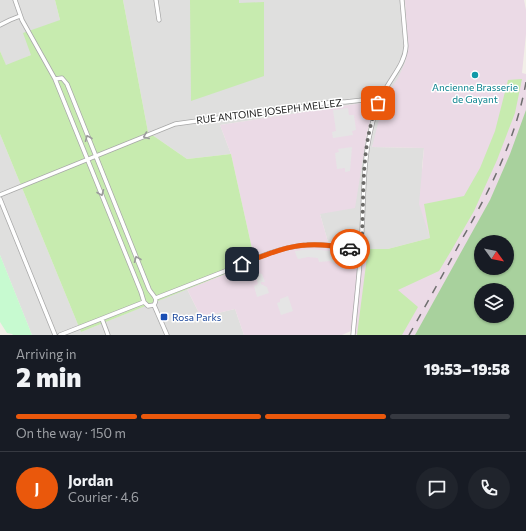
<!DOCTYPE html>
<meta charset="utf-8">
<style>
:root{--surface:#171b24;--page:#20242c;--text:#f1f3f6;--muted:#9ea1a6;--line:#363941;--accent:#ea580c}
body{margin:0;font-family:Commissioner,sans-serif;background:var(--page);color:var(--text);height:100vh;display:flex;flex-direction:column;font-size:15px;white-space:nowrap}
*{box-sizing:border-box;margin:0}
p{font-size:13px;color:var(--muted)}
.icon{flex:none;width:22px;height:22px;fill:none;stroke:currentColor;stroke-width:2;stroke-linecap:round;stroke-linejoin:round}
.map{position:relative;height:335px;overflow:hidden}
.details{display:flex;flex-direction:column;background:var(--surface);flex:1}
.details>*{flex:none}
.needle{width:26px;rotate:123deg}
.buttons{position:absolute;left:474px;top:235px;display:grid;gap:8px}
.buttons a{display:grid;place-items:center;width:40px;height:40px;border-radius:50%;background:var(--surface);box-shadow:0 1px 3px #0004;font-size:20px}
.pin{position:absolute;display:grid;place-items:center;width:34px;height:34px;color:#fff;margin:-17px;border-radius:8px;box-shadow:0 2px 6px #0006}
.courier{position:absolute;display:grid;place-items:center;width:40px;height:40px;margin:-20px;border:3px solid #ea580c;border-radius:50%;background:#fff;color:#222;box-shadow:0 1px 5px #0007}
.overview em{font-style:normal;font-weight:800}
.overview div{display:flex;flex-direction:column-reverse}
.overview{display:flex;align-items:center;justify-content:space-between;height:68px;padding:0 16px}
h1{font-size:26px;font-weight:800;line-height:30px}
.bar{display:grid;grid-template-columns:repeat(4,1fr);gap:6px 4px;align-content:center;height:48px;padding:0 16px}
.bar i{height:5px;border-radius:3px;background:var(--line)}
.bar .selected{background:var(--accent)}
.bar p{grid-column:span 4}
.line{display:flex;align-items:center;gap:10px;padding:0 16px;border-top:1px solid var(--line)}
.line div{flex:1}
.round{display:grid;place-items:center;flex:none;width:42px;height:42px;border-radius:21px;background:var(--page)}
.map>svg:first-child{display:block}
</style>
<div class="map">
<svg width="526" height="335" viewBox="0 0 526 335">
<rect width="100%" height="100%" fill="#f2efe8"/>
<path fill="#dfdfde" d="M0,0H55L60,20L31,55L6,66L0,51Z
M123,0H405L408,47L405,63L372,147L424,148L422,167L430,238L388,249H368L328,242L320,214L364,148L375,101L220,125L231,154L187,159L148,132Z
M0,134L81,332L187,289L201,317L235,309L244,335H32L0,255Z"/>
<path fill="#ebdae6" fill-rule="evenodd" d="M405,0H524L526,10V34L522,73L526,74V335H358L351,331L342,335H244L235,309L201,317L187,289L255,262L231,154L220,125L375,101L367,133L355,208L320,214L328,242L368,249H388L430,238L419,204L424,148L372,147L384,100L398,78L405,63L408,47ZM481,242H507V268H481ZM481,290H507V316H481Z"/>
<path fill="#c7ebaf" d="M55,0H123L148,132L187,159L231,154L255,262L81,332L0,134V51L6,65L31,55L23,33L60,20Z
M190,0H239V3L264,2V76L191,101Z
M522,79L515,113L497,160L474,211L451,251L439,271L398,290L418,307L402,335H357L368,249H388L430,238L424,204L464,196L480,168L495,131L508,80Z"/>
<path fill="#a8d19d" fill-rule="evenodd" d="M526,110V335H415L490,200L510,154ZM481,242H507V268H481ZM481,290H507V316H481Z"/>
<path fill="#c7fad0" d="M0,255L32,335H13L12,334L7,333L0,322Z"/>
<path fill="#e5e5e5" d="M348,108L349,115H354L356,130L352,131L353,135L333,138L332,132L336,131L333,110Z
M352,147L350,171L345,172V168L337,169L335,153L339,152L338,149Z
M310,249L330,251L340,254L334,263L330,261L319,262L318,258L308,257L298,259L296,255L295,251Z
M256,266L258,273L262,274L265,282H261V284L267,287L269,293L257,297L254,286L258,284L255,274L251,275L249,269Z
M288,296L293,311L281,315L277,303L280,302V299Z"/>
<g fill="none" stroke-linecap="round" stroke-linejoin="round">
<g stroke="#a8a8a8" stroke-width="5">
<path id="minor" d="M15,0L22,20L55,79L141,292L144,302L148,306L154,305
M156,0L159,20
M0,25L10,20L20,16
M55,79L62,78L67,84L149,289C152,295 159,298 154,305
M0,195L175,124L240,115L260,113L269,111L334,102H345L381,98
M0,199L55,335
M156,298C181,288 207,278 233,268C256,258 280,247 306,245C324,243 343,248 361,251
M154,305L167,335
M102,319L108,335
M60,335L144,302
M353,335C356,300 361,264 362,229C364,196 363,162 371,129C374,116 377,103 384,92C392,76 405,64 406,46L402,0"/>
</g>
<use href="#minor" stroke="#fff" stroke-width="3.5"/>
<path stroke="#6f6f6f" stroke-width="1.5" stroke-dasharray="8 8" stroke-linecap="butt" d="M409,335C427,303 445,271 462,239C490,190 516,139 526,82"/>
</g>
<defs><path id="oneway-chevron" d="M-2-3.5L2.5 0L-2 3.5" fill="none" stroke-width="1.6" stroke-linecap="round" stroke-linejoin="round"/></defs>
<g stroke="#9b9b9b">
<use href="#oneway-chevron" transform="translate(146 136) rotate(158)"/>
<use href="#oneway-chevron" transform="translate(88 138) rotate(-112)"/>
<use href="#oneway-chevron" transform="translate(101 193) rotate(68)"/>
<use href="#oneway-chevron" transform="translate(137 259) rotate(-112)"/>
</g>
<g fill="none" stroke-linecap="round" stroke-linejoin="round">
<path stroke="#6a6967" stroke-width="4" stroke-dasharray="0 7.2" d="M350,249L361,251C365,202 359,149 378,103"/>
<path stroke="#ea580c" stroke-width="5" d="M242,264C263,256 285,246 307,245C321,244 336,246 350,249"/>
</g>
<circle fill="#0f9aa8" stroke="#fff" stroke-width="1.5" cx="475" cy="75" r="4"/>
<rect fill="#1a4fb4" stroke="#fff" stroke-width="1.5" x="160" y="313" width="8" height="8" rx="2"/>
<g text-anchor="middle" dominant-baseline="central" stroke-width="3" stroke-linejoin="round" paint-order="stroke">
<g font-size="10" fill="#0d838f" stroke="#fff">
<text x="475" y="87">Ancienne Brasserie<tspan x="475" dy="12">de Gayant</tspan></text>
</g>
<g font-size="10" fill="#212121" stroke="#fff">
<text transform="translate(269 111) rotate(-7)">RUE ANTOINE JOSEPH MELLEZ</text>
</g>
<g font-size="10" fill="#164399" stroke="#fff" text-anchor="start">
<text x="172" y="317">Rosa Parks</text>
</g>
</g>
</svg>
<div class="buttons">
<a><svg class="needle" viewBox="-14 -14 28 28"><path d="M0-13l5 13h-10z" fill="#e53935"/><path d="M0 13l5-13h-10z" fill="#9ea1a6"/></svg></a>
<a><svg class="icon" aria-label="layers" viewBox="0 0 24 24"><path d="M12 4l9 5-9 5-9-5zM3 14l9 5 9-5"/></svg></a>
</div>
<div class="pin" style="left:378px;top:103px;background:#ea580c"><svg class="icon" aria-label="bag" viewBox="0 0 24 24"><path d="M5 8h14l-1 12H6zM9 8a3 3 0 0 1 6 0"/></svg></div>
<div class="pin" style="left:242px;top:264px;background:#1f2937"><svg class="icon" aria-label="home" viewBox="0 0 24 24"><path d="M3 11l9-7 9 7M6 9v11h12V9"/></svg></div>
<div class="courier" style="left:350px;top:249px"><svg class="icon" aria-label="car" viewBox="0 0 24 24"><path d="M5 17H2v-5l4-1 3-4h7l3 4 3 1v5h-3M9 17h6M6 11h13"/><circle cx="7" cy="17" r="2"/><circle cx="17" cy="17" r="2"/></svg></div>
</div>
<section class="details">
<div class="overview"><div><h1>2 min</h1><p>Arriving in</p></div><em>19:53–19:58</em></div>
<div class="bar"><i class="selected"></i><i class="selected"></i><i class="selected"></i><i></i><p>On the way · 150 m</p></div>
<div class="line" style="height:72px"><b class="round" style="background:var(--accent);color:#fff">J</b><div><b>Jordan</b><p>Courier · 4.6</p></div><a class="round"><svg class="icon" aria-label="chat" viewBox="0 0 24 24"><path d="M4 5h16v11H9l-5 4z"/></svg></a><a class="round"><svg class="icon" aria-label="phone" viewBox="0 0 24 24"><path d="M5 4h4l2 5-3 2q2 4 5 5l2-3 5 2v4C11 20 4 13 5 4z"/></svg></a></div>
</section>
